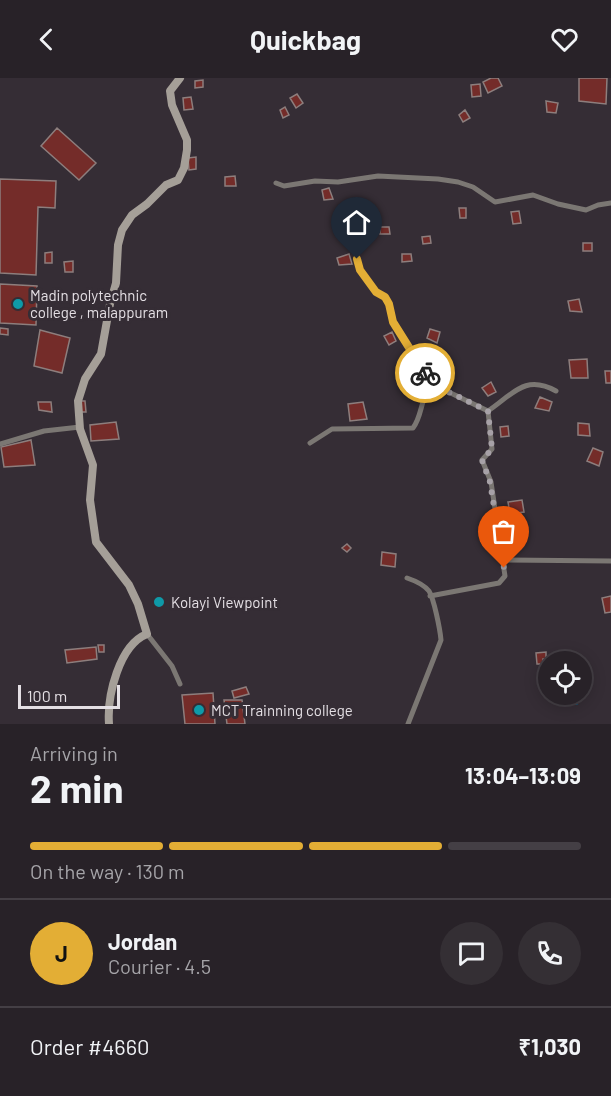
<!DOCTYPE html>
<meta charset="utf-8">
<style>
:root{--surface:#282228;--page:#342f34;--text:#f1f3f6;--muted:#a5a4a8;--line:#443f45;--accent:#e3ae35}
body{margin:0;font-family:Barlow,sans-serif;background:var(--page);color:var(--text);height:100vh;display:flex;flex-direction:column;font-size:22px;white-space:nowrap}
*{box-sizing:border-box;margin:0}
p{font-size:20px;color:var(--muted)}
.icon{flex:none;width:33px;height:33px;fill:none;stroke:currentColor;stroke-width:2;stroke-linecap:round;stroke-linejoin:round}
.map{position:relative;height:646px;overflow:hidden}
.drawer{display:flex;flex-direction:column;background:var(--surface);flex:1}
.drawer>*{flex:none}
.buttons{position:absolute;left:538px;top:573px;display:grid;gap:12px}
.buttons a{display:grid;place-items:center;width:54px;height:54px;border-radius:50%;background:var(--surface);box-shadow:0 3px 15px #0003,0 0 0 2px var(--line);font-size:30px}
.scale{position:absolute;left:18px;bottom:15px;width:102px;box-sizing:border-box;padding-left:6px;border:3px solid #e4dfe4;border-top:0;font-size:16px;line-height:21px;white-space:nowrap;color:#e4dfe4;-webkit-text-stroke:4px #352d35;paint-order:stroke}
.pin{position:absolute;display:grid;place-items:center;width:51px;height:51px;color:#fff;margin:-62px -26px;border-radius:50% 50% 50% 0;rotate:-45deg;box-shadow:0 0 6px #0007}
.pin .icon{rotate:45deg}
.courier{position:absolute;display:grid;place-items:center;width:60px;height:60px;margin:-30px;border:4px solid #e3ae35;border-radius:50%;background:#fff;color:#222;box-shadow:0 2px 8px #0007}
.head em{font-style:normal;font-weight:700}
.head div{display:flex;flex-direction:column-reverse}
.head{display:flex;align-items:center;justify-content:space-between;height:102px;padding:0 30px}
h1{font-size:39px;font-weight:700;line-height:45px}
.bar{display:grid;grid-template-columns:repeat(4,1fr);gap:9px 6px;align-content:center;height:72px;padding:0 30px}
.bar i{height:8px;border-radius:4px;background:var(--line)}
.bar .current{background:var(--accent)}
.bar p{grid-column:span 4}
.line{display:flex;align-items:center;gap:15px;padding:0 30px;border-top:2px solid var(--line)}
.line div{flex:1}
.round{display:grid;place-items:center;flex:none;width:63px;height:63px;border-radius:32px;background:var(--page)}
header{display:flex;justify-content:space-between;align-items:center;height:78px;padding:0 30px;background:var(--surface);font-size:27px;font-weight:700}
.map>svg:first-child{display:block}
</style>
<header><svg class="icon" aria-label="back" viewBox="0 0 24 24"><path d="M15 5l-7 7 7 7"/></svg>Quickbag<svg class="icon" aria-label="heart" viewBox="0 0 24 24"><path d="M12 20l-8-8c-3-5 5-10 8-4 3-6 11-1 8 4z"/></svg></header>
<div class="map">
<svg width="611" height="646" viewBox="0 0 611 646">
<rect width="100%" height="100%" fill="#352d35"/>
<g fill="none" stroke-linecap="round" stroke-linejoin="round">
<path stroke="#0f5171" stroke-width="2" d="M541,609L549,616
M550,616L562,619L565,626H577"/>
</g>
<path fill="#742c29" stroke="#8d7e7d" stroke-width="1.5" d="M491,0H498L502,8L488,15L483,4Z
M579,0H607L606,26L579,23Z
M203,2V9L195,10V3Z
M480,6L481,18L472,19L471,7Z
M297,16L303,25L296,30L290,20Z
M191,19L193,31L184,32L183,20Z
M546,23L558,25L556,35L547,34Z
M285,29L289,37L283,40L280,32Z
M465,32L470,40L463,44L459,37Z
M57,50L96,85L79,102L41,68Z
M196,79V91L189,92L188,80Z
M235,98L236,108H225V99Z
M0,101L56,103L55,130L38,129L36,197L0,195Z
M329,110L333,121L324,122L322,112Z
M459,130H466V140H460Z
M519,133L521,145L513,146L511,134Z
M380,149H389L390,156H380Z
M430,158L431,165L423,166L422,159Z
M583,165H592V173H583Z
M52,174V185H45V175Z
M349,176L352,186L339,187L337,180Z
M402,176H411L412,183L402,184Z
M73,183V194H65L64,184Z
M0,206L37,208L36,247L0,245Z
M579,221L582,234L570,233L568,223Z
M0,250L8,251V257L0,256Z
M430,251L440,254L437,265L427,260Z
M40,252L70,260L62,295L34,288Z
M392,254L396,263L389,267L384,258Z
M587,281L588,300H571L569,282Z
M605,293H611V305H606Z
M491,304L496,314L488,318L482,310Z
M540,319L552,324L549,333L535,330Z
M79,323H85L86,334H80Z
M38,324H51L52,334L39,332Z
M363,324L367,341L350,343L348,326Z
M116,344L119,361L91,363L90,347Z
M578,345L589,346L590,358L578,357Z
M508,348L509,358L501,359L500,349Z
M31,362L35,387L4,389L1,369Z
M593,370L603,374L599,388L587,383Z
M522,422L524,434L510,436L508,424Z
M347,466L351,470L347,474L342,470Z
M382,474L396,476L395,489L381,487Z
M611,518V534L605,535L602,520Z
M98,567H104V574H99Z
M96,569L97,581L67,585L65,572Z
M546,574V581H543V586H537L536,575Z
M246,609L249,616L234,620L232,613Z
M213,615L215,646H185L182,617Z
M224,622H242L245,646H227Z"/>
<g fill="none" stroke-linecap="round" stroke-linejoin="round">
<path stroke="#7b7773" stroke-width="5" d="M276,105L284,108L315,103L338,104L378,98L438,101L458,104L473,109L495,124L533,117L558,126L586,132L598,127L611,125
M357,181L360,192L376,214L385,219L391,234L393,244L432,306L488,333C513,316 525,296 556,313
M310,365L332,351L413,350C423,337 420,318 433,306
M0,366L44,353L80,349
M501,482L611,483
M407,500C413,502 424,507 429,513C434,521 440,551 441,562L408,646
M430,518L499,505L505,498L491,404L482,382L492,371L488,333
M147,556L172,588L180,606"/>
<path stroke="#a59f98" stroke-width="8" d="M109,646C107,618 119,567 147,556L138,526L129,507L96,464L90,422L93,387L80,351L78,323L85,301L101,276L110,226L116,205L118,167L122,152L132,137L147,126L166,107L178,102L184,90L187,72V62L172,27L170,13L180,0"/>
</g>
<g fill="none" stroke-linecap="round" stroke-linejoin="round">
<path stroke="#a7a1a7" stroke-width="6" stroke-dasharray="0 10.8" d="M425,295L432,306L488,333L492,371L482,382L490,404L504,490"/>
<path stroke="#e3ae35" stroke-width="8" d="M357,181L360,192L376,214L385,219L389,226L393,244L425,295"/>
</g>
<g fill="#0f9aa8" stroke="#352d35" stroke-width="2">
<circle cx="18" cy="226" r="6"/>
<circle cx="159" cy="524" r="6"/>
<circle cx="199" cy="632" r="6"/>
</g>
<g text-anchor="middle" dominant-baseline="central" stroke-width="6" stroke-linejoin="round" paint-order="stroke">
<g font-size="15" fill="#e4dfe4" stroke="#352d35" text-anchor="start">
<text x="30" y="217">Madin polytechnic<tspan x="30" dy="17">college , malappuram</tspan></text>
<text x="171" y="524">Kolayi Viewpoint</text>
<text x="211" y="632">MCT Trainning college</text>
</g>
</g>
</svg>
<div class="buttons">
<a><svg class="icon" aria-label="locate" viewBox="0 0 24 24"><circle cx="12" cy="12" r="6"/><path d="M12 2v4M12 18v4M2 12h4M18 12h4"/></svg></a>
</div>
<div class="scale">100 m</div>
<div class="pin" style="left:504px;top:490px;background:#ea580c"><svg class="icon" aria-label="bag" viewBox="0 0 24 24"><path d="M5 8h14l-1 12H6zM9 8a3 3 0 0 1 6 0"/></svg></div>
<div class="pin" style="left:357px;top:181px;background:#1f2937"><svg class="icon" aria-label="home" viewBox="0 0 24 24"><path d="M3 11l9-7 9 7M6 9v11h12V9"/></svg></div>
<div class="courier" style="left:425px;top:295px"><svg class="icon" aria-label="bike" viewBox="0 0 24 24"><circle cx="6" cy="16" r="4"/><circle cx="18" cy="16" r="4"/><path d="M6 16l4-8h5l3 8M10 8l3 8H6M13 5h3"/></svg></div>
</div>
<section class="drawer">
<div class="head"><div><h1>2 min</h1><p>Arriving in</p></div><em>13:04–13:09</em></div>
<div class="bar"><i class="current"></i><i class="current"></i><i class="current"></i><i></i><p>On the way · 130 m</p></div>
<div class="line" style="height:108px"><b class="round" style="background:var(--accent);color:#111">J</b><div><b>Jordan</b><p>Courier · 4.5</p></div><a class="round"><svg class="icon" aria-label="chat" viewBox="0 0 24 24"><path d="M4 5h16v11H9l-5 4z"/></svg></a><a class="round"><svg class="icon" aria-label="phone" viewBox="0 0 24 24"><path d="M5 4h4l2 5-3 2q2 4 5 5l2-3 5 2v4C11 20 4 13 5 4z"/></svg></a></div>
<div class="line" style="height:78px"><div>Order #4660</div><b>₹1,030</b></div>
</section>
